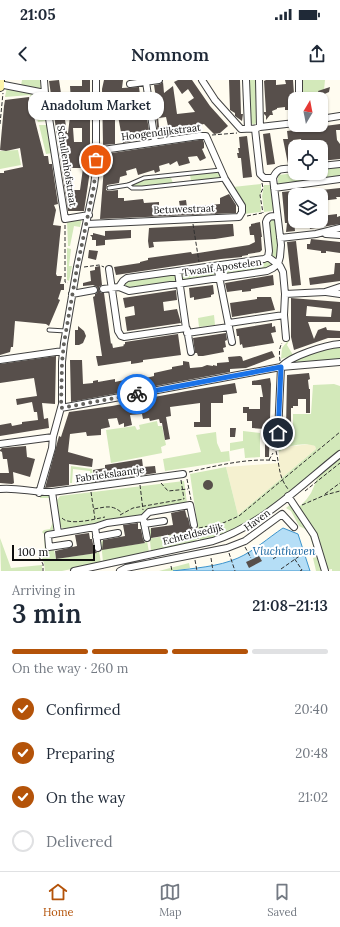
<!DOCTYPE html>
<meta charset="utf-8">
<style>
:root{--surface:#fff;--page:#f6f6f7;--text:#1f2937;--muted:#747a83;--line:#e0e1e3;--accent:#b45309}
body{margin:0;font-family:Lora,serif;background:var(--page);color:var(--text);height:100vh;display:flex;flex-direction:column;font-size:15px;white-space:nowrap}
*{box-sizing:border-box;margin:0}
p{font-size:13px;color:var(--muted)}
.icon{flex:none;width:22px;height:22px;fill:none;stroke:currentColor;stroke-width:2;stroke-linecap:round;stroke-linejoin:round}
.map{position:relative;height:491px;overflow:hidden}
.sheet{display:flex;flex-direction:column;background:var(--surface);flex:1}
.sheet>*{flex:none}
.needle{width:26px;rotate:10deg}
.controls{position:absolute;left:288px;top:12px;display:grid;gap:8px}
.controls a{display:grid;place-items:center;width:40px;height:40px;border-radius:8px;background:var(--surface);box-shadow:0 1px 3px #0004;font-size:20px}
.scale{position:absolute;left:12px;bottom:10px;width:83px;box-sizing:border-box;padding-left:4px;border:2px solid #0e0e0e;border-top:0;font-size:11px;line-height:14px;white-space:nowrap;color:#0e0e0e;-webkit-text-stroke:3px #fff;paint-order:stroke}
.pin{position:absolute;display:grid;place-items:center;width:34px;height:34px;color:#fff;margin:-17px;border:2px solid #fff;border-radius:50%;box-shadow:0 1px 4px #0007}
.courier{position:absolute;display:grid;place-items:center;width:40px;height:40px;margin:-20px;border:3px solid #1a73e8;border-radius:50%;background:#fff;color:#222;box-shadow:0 1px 5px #0007}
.bubble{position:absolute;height:28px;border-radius:12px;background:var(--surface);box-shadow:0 1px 3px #0004;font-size:13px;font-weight:600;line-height:28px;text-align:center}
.overview em{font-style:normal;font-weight:600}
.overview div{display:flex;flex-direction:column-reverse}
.overview{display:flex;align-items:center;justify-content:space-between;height:68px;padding:0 12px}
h1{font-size:26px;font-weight:600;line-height:30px}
.bar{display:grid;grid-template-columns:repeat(4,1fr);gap:6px 4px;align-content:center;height:48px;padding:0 12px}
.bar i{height:5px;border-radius:3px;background:var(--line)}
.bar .on{background:var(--accent)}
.bar p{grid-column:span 4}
ol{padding:0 12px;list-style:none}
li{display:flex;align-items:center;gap:12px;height:44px}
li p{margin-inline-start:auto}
li .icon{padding:4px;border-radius:50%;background:var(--accent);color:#fff;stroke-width:4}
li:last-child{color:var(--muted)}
li i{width:22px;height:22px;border:2px solid var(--line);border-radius:50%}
.status{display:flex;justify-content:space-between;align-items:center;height:28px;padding:0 20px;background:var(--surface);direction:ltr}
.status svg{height:11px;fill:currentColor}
header{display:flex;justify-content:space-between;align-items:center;height:52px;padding:0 12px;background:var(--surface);font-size:18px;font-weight:600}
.dock{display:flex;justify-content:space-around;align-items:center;height:56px;border-top:1px solid var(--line);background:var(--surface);font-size:11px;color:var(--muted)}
.dock a{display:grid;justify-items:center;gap:2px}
.dock .on{color:var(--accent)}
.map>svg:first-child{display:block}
</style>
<div class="status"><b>21:05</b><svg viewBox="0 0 49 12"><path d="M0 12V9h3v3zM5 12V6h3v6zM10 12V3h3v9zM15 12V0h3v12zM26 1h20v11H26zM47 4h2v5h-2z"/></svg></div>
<header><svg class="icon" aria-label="back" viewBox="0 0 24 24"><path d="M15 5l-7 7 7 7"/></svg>Nomnom<svg class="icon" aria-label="share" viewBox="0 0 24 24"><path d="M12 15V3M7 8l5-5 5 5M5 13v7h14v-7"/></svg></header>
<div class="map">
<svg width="340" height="491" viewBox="0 0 340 491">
<rect width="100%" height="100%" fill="#fffcf0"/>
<path fill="#f5f1d0" d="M310,364L315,366L316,369L238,435L226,387L279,383V372L286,367Z"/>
<path fill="#d3e9ba" d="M22,0H40L41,8H34L21,6Z
M248,0H257L258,41L254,45L250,42Z
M301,0H325L322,30L321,19H301Z
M7,7L43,14L47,41L38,42L30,15L5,17Z
M39,45H48L52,73L46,74Z
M18,70L21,85L0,89V71Z
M340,87V98L278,104V95L295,93H321V90Z
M219,92L222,98L191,101L190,95Z
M171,98L173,103L142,107L132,106L133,103L145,100Z
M261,104V110L260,116L261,132L244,134L233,107Z
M264,105H271L274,127L272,131L264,132L262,116Z
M82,138L80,147L74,146L70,166H68L67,140Z
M274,139H276L279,171L278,178L271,176L269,141V140Z
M67,168L71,169L69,186H72L69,201L67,200Z
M268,180L272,186L266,188L221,195L220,187Z
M214,188L215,196L183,201L182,193Z
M176,194L177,202L129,209L124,207L123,204L127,201Z
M214,235L215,245L199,247L198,238Z
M290,258L287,265L293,275L281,279L282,268Z
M340,266V280L295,282V279L328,267Z
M334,304L340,306V371L263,432L240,448L214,458L200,462L190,394L226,387L238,435L316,369L315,366C305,362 288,365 279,372L278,367L281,364L282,353L293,352V334H311L313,305Z
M157,341L158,346H162L166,365L161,367L162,373L111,383L106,350L135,346L137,350L140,349L139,345Z
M243,351L260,353V377L245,378L244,368L230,371V363L243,361Z
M216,352L217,363L221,372L229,371L230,381L165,391L163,379L201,372L196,355Z
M340,377V491H332V489L326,490L306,438L299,427L306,420L311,413L315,404L318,395Z
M71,386L92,389L94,404H92L90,391L73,389L72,403H70Z
M184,401L187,423L143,435L92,446L66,450L62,448L59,444L57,420L60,416Z
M40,416H50L53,428V451L46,453L48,471L54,470L56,479L96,473L97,472L99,471L101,483L62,491H45L44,483L42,479L45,474L44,454L42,452L44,450L50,449L53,442L50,418H40Z
M291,424L312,455L322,491H316L313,478L317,477L309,454L305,449L299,446L291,431L286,428Z
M151,448L153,458L193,451V450H195L197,462L151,471L149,451Z
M0,458L11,488L42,485V491H1Z
M103,460L104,469L145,463V462L147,461L149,472L103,482L101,462Z
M189,483L190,488L173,491H159Z"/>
<path fill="#b5def6" stroke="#3c94cd" d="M283,448L298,454L310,491H173C194,488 218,487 238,478C254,471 268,458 283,448Z"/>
<path fill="#574f4b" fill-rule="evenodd" d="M59,0L67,53H68L70,36H81L82,22H71L70,6H82V0H90V91L84,131H68L49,1ZM73,48H82V62H74ZM71,88H83L80,110H71L68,91H71Z
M104,0H123L122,8L139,7L143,39L147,38L150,56L131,59V61L123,63L118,36H115V64L103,65L102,9Z
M178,0H192L210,26L228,46L220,53L214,54L204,44L195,46L196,49L158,55L156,37H158L159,47L168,46L166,37L159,38L154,5L160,4L163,2L164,13L173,6L177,34L195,32L188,22L194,18L188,9L182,14L174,2Z
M229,0H240L241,34H243L242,41L235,36V33L230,30Z
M266,0H276V5L286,4L285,0H293L295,28L294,36H288V30H285V27L277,28V29L272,31L273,35H270L266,40V36L264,34V32H266L264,1Z
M330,7L329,12L320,16L318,11Z
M29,17L44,76H48L49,84H52L58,124L54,125L56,130L53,145L61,146L56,194L57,196H62L60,204H64V210H61L58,219L60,220L49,246L46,244L15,241L13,267H11L10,272L0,275V93H4V91L23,87L20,68L6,71L0,70L4,26L5,20Z
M340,44V50H336L337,60L340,64V79L321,81V67H308L307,65H302L301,59L293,60L295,84H288L283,59H288L287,51Z
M270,53L275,84L267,85L263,54Z
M247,56L252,97L243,98L241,78H238L237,73H239L238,68H240L239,57Z
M199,60H203L204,63V68L202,69L206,78L200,81L197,76L188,77L190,83L179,86L177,81L170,85L169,83L159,86L160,91L155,93L154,90L138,95L136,88L126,91L127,95L120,97L119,103L107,105L106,110L109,111L118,110V118H124V121L143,119L144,123L159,122V128L180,127L179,121L186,120L187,127L220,124V118L229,114L236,125V133L100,139L105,74Z
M340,108V117H336L337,119L321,121V115H303V112Z
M291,111L295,151L286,152L287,143H285L282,112Z
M337,134V137L340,136V144L310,149L308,141H321V136Z
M260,142L262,157H261L262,170L260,172L248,174V175L242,176V177L221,179L116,195L114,187L140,183V182L148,180V178L191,172L192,174L249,165L255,162L254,155H250L249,147L251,146V144Z
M229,144H233L234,156L215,159L153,162L154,167L149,168L148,161L149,148Z
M131,150V158L105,160V165L96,166V160H92V157L90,155H93V153L105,156V151Z
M311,159L340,162V173L326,171V173H321V171L307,169V164H310Z
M296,161L301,205L292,206L287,162Z
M89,170L98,171L96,180L88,178Z
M335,183H340V201L310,205L309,198L334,194Z
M100,186L102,205L99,207V210L101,213H104L111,264L112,263L113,268L124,266L123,265L125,264V262L178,254L181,275L143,280V282L138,283L131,284V281L98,286L96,276H102L93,217L95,216V214L97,213L98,210L97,207L93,205L83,206V203L91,201L90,191L95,190V187Z
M273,195L274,205L251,209V211L242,212V210L227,212L225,203Z
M213,205L214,214L211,215V217L194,220V217L190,218L189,208Z
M176,210L177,220L163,222L164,231L177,229L181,243L127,251L125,237L135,235L134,226L125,228L123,218Z
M257,217H271L275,230L232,237L230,223L257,219Z
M291,218L340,222V242H308L314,259L318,250L326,247L327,250L340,251V258H328L294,270L291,257ZM307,226L332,229L331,237L306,236Z
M272,243V247L275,246L276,252L271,253L274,263L243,268L242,264L240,265L239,256H237L236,249Z
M78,246L84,251L86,256L83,263L79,265H75V250H78Z
M226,253L227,260L225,261L226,267L223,268L224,272L203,276H198L197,273H195L193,258Z
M272,271L275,277L246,288L230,289V292L71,322L70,280H82L83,304L93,303V301L98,300V302L115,299V302L133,298L134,301L154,296V293L172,289V287L183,285V281L189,282L190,288H191L202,287L207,285L213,286V285L217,286V283L229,282L228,277L240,276L242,277L243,281Z
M56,276L55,324L42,323L44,339L48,338L49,348L0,356V345L11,343L12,346L22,344V342L38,340L37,332H34L32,322L17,325L16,319L37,316L34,298L0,303V284Z
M309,293L310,299L308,300L309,309H310V333H306V319H298V326H293V328H291V350H286L287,295Z
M270,298L271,304L269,377H265V360L263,359L264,349L252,348V341H247V333H243V327H249V329H260V317H263L261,305H252V301Z
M235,303L237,313L223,315V323H211V347H194V342H200V323L170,327L171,336L166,337L170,359L165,360L162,343H160L159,339L150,341L149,338L143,339L142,334L130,335L132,345L124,347V343L119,345L117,338L108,339L110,347L101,349V355L87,356L86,352L70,354L68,372L93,379L92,387L69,384V405L45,408L59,356L61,357L69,332L112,326L133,322L134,325L146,322V319L154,317L187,311Z
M230,348H236L235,357H230Z
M26,366L27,377L35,379L30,397L13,392L14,403L12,404L0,403V393H9L7,379H3L2,372L0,371V370L2,368Z
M142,379L143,387L155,386L156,393L95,402L93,390L105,388V385Z
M203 405a5 5 0 1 1 10 0a5 5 0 1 1-10 0Z
M185,430L187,438L188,437L190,446L193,451L151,458V448L173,445L171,433Z
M138,443V449H141L143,459L145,463L102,470L103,460L125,456L123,445Z
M89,453L90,459H92L94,469L97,473L56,479L55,471L77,466L75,455Z
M259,476L262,481L249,488L246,482Z"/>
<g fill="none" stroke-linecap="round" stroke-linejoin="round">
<g stroke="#414141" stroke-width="5">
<path id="lane" d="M128,105L132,108H142L225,99
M109,108L128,105L144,98L221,90
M49,250L66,251"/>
</g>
<g stroke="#414141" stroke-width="8">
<path id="street" d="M44,0L45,13
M202,0L215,20L241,49C248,48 254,50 260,47L295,43
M246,0L248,48
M259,0L260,47
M299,0V19
M146,2L155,62
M130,4L159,0
M4,5L45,13L65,139L89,135
M321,39L340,36
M255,49L260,94L264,98H273
M321,86L340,84
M274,108L340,99
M87,144L239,137L242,132V126L225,99L206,56H199L96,71
M326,154L340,155
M280,158L316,154L340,148
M268,177L280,186L283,192L285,214L284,235L286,258
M217,186L232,262
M109,189L118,251L121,256L124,257L186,248L178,192
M119,207L123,201L127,198L264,179L268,177L269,171L266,142C268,136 271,136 277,136
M103,209L119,207L129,211L267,191L273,188L278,184L280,177L281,165L273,98C278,86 283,90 295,88
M326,212L340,214
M72,214L94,210
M285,214L325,212L340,207
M229,243L284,235
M187,249L191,272
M187,253L229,247
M0,280L63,271
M281,287C290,276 326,265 340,264
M61,328L281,287L340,282
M0,364L53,357L62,324V282L64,263L77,187L94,106L96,90V0
M275,366L278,353L281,287
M0,409C17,407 35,413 52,412L183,394
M52,412L58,453
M39,413L52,368L53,357
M288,416L314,455L325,491
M144,444L164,441
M96,457L118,453
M147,458L143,438L149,432L190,425L194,445
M69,464L49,467L48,455L95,447
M98,468L95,447L107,443L143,438
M74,491L213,461C262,445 301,405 340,374
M120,491L126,488L227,468L245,461L282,434L294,447"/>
</g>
<g stroke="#303030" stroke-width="10">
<path id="secondary" d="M0,1V7"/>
</g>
<path stroke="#303030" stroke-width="1" stroke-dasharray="4 2" stroke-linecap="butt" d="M0,44L3,13
M212,55L237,53
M262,103L263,108L260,115L263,133
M247,136L262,133
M193,144L199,182
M65,145V202L68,203
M84,187L99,185L104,187
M280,281C279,274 279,268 282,263
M276,371C280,386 278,396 288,409
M269,380L273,373
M189,392C215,386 251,377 278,381
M187,399L191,420
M181,400L184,419
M161,403L168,411L188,409
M140,405L143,430
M305,411L340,383
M91,412L95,439
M325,414L340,403
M302,425L325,415L340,411
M94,429C106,427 112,424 122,433
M120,435L133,428L184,419
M62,438C69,446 95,439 105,437
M199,448L223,443L239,436L340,352
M197,450L198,459
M245,467L251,478
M229,473L235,491
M39,477L43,484V491
M211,478L213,491
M273,479L288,469L302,490L300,491
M195,480L197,491
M171,486L172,491
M281,489L311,468"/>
<use href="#lane" stroke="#fff" stroke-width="3"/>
<use href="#street" stroke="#fff" stroke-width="6"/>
<use href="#secondary" stroke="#fef5ac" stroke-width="8"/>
</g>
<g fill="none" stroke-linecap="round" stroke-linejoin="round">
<path stroke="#62615d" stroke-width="4" stroke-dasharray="0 7.2" d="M96,80L94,106L77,188L64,263L62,282L61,328L137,314"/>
<path stroke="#1a73e8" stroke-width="5" d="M137,314L281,287L278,353"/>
</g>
<g text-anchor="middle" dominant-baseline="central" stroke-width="4" stroke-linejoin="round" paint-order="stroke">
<g font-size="10" fill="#0e0e0e" stroke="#fff">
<text transform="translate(161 52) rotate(-7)">Hoogendijkstraat</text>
<text transform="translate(67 86) rotate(81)">Schullenhofstraat</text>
<text transform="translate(184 129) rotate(-2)">Betuwestraat</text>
<text transform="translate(222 187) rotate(-8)">Twaalf Apostelen</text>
<text transform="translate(110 394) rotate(-8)">Fabriekslaantje</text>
<text transform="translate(257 440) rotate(-36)">Haven</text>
<text transform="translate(193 454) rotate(-14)">Echteldsedijk</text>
</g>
<g font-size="11" font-style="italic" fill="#1865a0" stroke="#fff">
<text x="284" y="471">Vluchthaven</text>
</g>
</g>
</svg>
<div class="controls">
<a><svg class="needle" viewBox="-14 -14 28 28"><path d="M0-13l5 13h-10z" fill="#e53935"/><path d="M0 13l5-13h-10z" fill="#747a83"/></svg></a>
<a><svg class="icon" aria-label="locate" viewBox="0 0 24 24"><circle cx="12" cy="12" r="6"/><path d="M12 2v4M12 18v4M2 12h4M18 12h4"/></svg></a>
<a><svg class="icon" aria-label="layers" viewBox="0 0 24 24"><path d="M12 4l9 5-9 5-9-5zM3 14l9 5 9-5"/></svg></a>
</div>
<div class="scale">100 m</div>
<div class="pin" style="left:96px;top:80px;background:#ea580c"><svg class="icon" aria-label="bag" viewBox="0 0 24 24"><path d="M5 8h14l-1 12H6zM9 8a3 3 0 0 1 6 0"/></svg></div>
<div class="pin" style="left:278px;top:353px;background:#1f2937"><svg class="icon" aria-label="home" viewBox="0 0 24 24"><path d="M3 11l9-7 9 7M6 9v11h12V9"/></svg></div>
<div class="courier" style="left:137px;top:314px"><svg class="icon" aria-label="bike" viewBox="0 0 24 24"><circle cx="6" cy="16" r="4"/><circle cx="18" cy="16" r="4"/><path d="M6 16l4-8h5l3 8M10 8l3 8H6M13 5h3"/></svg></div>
<div class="bubble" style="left:28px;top:12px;width:136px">Anadolum Market</div>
</div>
<section class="sheet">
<div class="overview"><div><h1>3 min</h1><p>Arriving in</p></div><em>21:08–21:13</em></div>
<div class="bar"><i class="on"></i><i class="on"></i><i class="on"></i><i></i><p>On the way · 260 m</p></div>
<ol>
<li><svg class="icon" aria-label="check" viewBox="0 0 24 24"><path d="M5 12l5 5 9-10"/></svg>Confirmed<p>20:40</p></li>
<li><svg class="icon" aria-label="check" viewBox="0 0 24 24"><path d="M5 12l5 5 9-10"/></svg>Preparing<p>20:48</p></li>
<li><svg class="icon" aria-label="check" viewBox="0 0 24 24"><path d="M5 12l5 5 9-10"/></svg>On the way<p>21:02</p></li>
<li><i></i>Delivered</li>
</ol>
</section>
<nav class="dock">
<a class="on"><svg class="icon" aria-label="home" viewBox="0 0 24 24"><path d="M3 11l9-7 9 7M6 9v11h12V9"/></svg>Home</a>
<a><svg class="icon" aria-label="map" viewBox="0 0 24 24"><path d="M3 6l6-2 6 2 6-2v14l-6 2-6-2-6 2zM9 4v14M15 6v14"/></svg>Map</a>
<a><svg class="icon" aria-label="saved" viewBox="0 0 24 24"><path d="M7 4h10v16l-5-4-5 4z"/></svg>Saved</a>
</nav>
